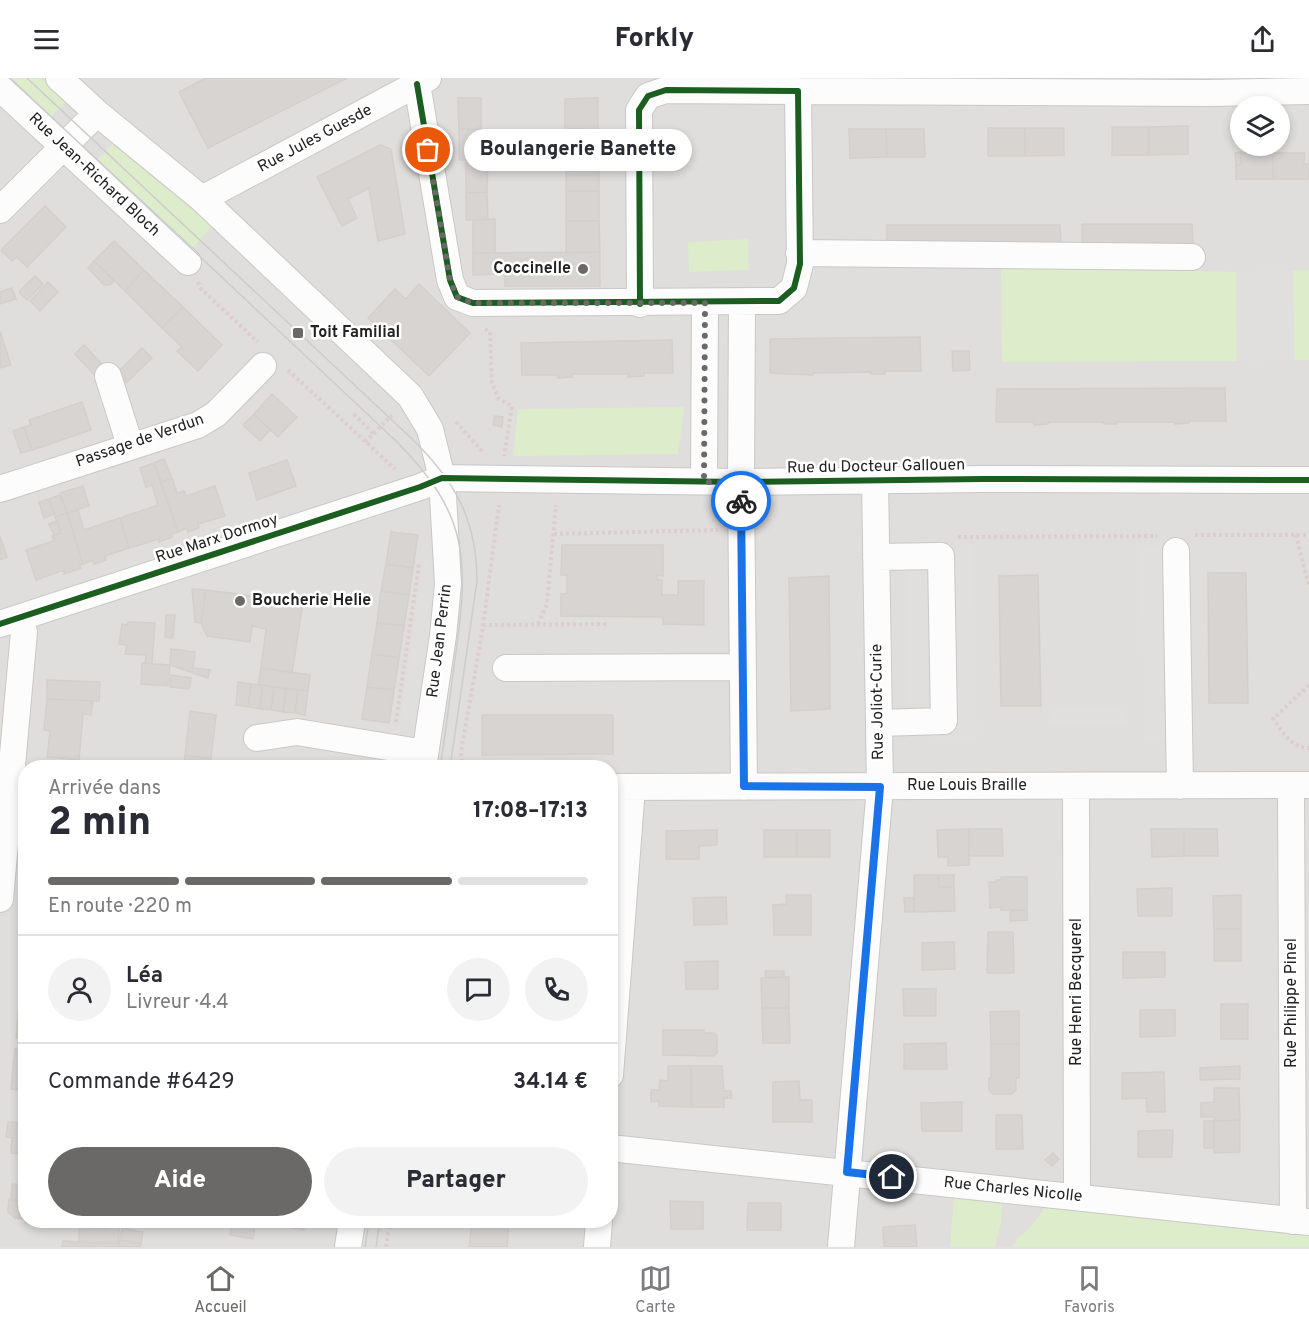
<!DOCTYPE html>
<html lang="fr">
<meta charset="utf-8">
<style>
:root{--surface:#fff;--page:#f2f2f3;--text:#2b2b33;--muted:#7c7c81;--line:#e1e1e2;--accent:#6a6968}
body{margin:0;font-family:Overpass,sans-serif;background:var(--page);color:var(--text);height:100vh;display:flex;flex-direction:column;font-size:22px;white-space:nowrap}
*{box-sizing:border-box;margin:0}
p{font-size:20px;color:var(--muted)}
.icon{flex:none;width:33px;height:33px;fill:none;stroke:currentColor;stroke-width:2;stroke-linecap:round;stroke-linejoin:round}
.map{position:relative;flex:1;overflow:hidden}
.details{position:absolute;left:18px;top:682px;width:600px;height:468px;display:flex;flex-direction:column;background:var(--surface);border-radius:24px;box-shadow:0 3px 9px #0003}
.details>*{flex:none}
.controls{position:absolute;left:1230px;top:18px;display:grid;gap:12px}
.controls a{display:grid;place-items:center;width:60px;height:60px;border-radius:50%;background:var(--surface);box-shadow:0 3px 9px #0003;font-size:30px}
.pin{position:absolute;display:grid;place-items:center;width:51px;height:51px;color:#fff;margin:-26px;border:3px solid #fff;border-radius:50%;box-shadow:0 2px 6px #0007}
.courier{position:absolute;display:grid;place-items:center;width:60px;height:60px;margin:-30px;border:4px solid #1a73e8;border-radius:50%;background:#fff;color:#222;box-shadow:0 2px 8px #0007}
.bubble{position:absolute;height:42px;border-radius:21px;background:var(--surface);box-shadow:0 3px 9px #0003;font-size:20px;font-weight:800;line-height:42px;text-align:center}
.headline em{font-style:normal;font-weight:800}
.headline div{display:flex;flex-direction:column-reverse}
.headline{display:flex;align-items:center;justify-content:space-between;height:102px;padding:0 30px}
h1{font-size:39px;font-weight:800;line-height:45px}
.bar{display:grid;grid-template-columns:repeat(4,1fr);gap:9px 6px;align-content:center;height:72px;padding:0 30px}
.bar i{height:8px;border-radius:4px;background:var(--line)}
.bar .current{background:var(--accent)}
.bar p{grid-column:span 4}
.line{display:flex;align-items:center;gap:15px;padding:0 30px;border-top:2px solid var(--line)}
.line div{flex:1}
.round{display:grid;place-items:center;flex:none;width:63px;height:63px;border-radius:32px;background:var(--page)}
.primary-button{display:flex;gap:12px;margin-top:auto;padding:12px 30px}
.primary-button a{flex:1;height:69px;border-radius:36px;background:var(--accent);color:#fff;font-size:24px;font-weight:800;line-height:69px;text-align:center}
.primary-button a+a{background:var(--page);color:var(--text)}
header{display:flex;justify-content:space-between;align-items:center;height:78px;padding:0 30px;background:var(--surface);font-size:27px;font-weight:800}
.tabs{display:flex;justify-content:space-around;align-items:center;height:84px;border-top:2px solid var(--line);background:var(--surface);font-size:16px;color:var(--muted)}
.tabs a{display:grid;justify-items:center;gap:3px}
.tabs .current{color:var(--accent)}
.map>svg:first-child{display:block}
</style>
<header><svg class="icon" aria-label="menu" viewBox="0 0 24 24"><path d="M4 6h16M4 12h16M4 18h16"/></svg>Forkly<svg class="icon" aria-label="share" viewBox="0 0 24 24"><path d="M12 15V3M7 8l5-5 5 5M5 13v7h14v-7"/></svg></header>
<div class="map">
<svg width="1309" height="1169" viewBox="0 0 1309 1169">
<rect width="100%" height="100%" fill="#f0eeeb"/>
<path fill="#dfdedc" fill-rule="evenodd" d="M0,0H1309V1169H0ZM1240,28H1280V68H1240ZM26,690H610V1143H26Z"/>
<path fill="#ddeccb" d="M1,0H41L66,24L46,43Z
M112,66L212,148L188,175L93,86Z
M748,161L749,192L689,194L688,164Z
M1001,188L1236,194L1237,283L1002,284Z
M1293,192H1309V282H1294Z
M684,329L678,376L513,378L518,331Z
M954,1120L1002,1122L1001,1144L995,1169H950Z
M1045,1129L1309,1154V1169H1013L1018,1160L1032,1148Z"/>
<path fill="#e0dfde" d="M1293,192L1294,282L1237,283L1236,194Z
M974,466L977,662H931V626H909L907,487L930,467Z
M1164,470L1167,662H1145L1141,471Z
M424,482L439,504L419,654L402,634Z
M1050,628H1126L1127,647H1050Z"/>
<path fill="#d7d4d2" stroke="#d3d0cc" stroke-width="1.5" d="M206,0H347L208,70L179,14Z
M458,20H481V51H459Z
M598,20V52L565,51V21Z
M1188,48V76L1149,77V49Z
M1112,49H1149V77H1112Z
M988,50H1025V78H988Z
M1025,50H1064V77L1025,78Z
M459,51H481L482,82H459Z
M565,51L598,52L599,82L566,83Z
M849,51H886L887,79L850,80Z
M886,51H924L925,79H887Z
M380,67L391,71L405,156L378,163L369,110L348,121L357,140L342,148L317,99Z
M1241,74V87H1236L1235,75Z
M1241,74L1273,75V101H1236V87H1241Z
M1273,75H1305L1304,86H1309V101H1273Z
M466,82H488L487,114L466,115Z
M599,82V113H566V83Z
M566,113H599V143H566Z
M487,114L488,142H466V115Z
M45,128L66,149L27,189L17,179L12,183L1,172Z
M495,141V175H473V142Z
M566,143H599L600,174L566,175Z
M1082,146H1192L1193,167L1082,168Z
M887,147H1060L1061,168L887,169Z
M114,163L144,192L125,213L94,183Z
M600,174V208H505V196L473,197V175Z
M94,183L114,203L110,207H104L88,190Z
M144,192L183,229L162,250L125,213Z
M35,198L43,206L27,222L19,214Z
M48,204L58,214L40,233L30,223Z
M419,206L470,255L429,298L368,240L395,211L406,221Z
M12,210L16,221L0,226V214Z
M183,229L222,267L198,293L177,273L182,269L162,250Z
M0,253L11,287L0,290Z
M920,259L921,293H885V296H871V294L813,295V297L770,295V261Z
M672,262L673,295H644V298L628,299L629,296H572V299L558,300V297H522L521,265Z
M84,267L108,292L98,301L75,276Z
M142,270L152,280L126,305L117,295Z
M952,273H969L970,292L953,293Z
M1225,310L1226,343H1189V345L1175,346L1174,344H1117V346H1104V344H1048V346L1034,347L1033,344H996L997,311Z
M272,316L297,339L278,359L254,336Z
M82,324L91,352L32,372L24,349L31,347L29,342Z
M254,336L270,352L260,363L243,347Z
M494,338L503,339L502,349L493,347Z
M24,349L32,372L21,375L13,353Z
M164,381L172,400L161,404L154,385Z
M287,382L296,408L257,422L249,395Z
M154,385L178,454L171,456L172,459L159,464V461L129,470L120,440L158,427L152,407L146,409L140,390Z
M172,400L177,415L184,413L186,418L215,408L225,438L198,446L199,450L188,454L187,450L178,454L161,404Z
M83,408L89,428L67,435L60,415Z
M60,417L67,435L55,439L49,421Z
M49,421L54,436L44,440L39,424Z
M78,432L84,452L120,440L129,470L105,478L106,482L94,486L93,482L83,486L67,435Z
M67,435L83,486L79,487L81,490L64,496V492L36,502L26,472L54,463L52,458L61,455L55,439Z
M57,443L61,455L54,457L49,446Z
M391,454L418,457L413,490L386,486Z
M0,458L7,479L0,482Z
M562,467H663V498L657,497V502H662V517H678V503H704V547L663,546V539L561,538V516H567V497H561Z
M386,486L413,490L409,517L381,513Z
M1208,495H1246L1248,625H1209Z
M1038,497L1041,628H1001L999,498Z
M829,498L830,631L791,633L789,500Z
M192,511L206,512L201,545L195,544Z
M206,512L303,524L292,595L261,590L266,551L252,548L250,564L207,558L201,545Z
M381,513L409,517L404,548L377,545Z
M166,537H175L173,560L165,559Z
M128,544L155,545L152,586L145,585L146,577L125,576L127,567L119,566L122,546L127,547Z
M377,545L404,548L399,580L372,576Z
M171,571L195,574L193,590L210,592L208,600L170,587Z
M372,576L399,580L394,612L367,609Z
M142,585L170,587L168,608L141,606Z
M261,590L310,597L308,613L258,607Z
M171,597L191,600L189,611L170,609Z
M47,602L100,604L99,623L47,621Z
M238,604L251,606L248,629L236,627Z
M251,606L263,607L260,631L248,629Z
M263,607L274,609L271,632L260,631Z
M274,609L286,611L283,634L271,632Z
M367,609L394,612L389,645L362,641Z
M286,611L298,612L295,635L283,634Z
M298,612L308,613L305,637L295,635Z
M47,621L93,623L91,637L83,636L79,682L47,679L50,653L44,652Z
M190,633L216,637L211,681L185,677Z
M482,637H613V676L482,677Z
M185,677L211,681L209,690H183Z
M969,751V787L948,788V779H938L937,752Z
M969,751H1002L1003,778H969Z
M1151,751H1184V778L1152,779Z
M1184,751H1217L1218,778H1184Z
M717,752V767L699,768V781H666V753Z
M764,752H797V779H764Z
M797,752H830V779H797Z
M914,797H938L939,809H954L955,833L914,834Z
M938,797H954V809H939Z
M1001,799H1027V832H1001V829L990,830L989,804H996V802H1001Z
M1172,810V838H1138L1137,811Z
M786,817H811V857H774L773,827L787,826Z
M1241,817V851H1214L1213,818Z
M726,819L727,846L694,847L693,820Z
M904,820H914V834H905Z
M1027,832V842L1010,843V833Z
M1214,851H1241V883H1214Z
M988,854H1013L1014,895H987Z
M954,864L955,891L922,892V865Z
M1123,874H1165V899L1123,900Z
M718,883V911H686L685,884Z
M24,892H26V925H23Z
M765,893H784V899L766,900Z
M789,899V930H762L761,900Z
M903,911H936V938H904Z
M1221,926H1248V961H1221Z
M19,929H26V962L16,960Z
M762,930H789L790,965H763Z
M1140,932H1175V958L1140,959Z
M1019,933V966H991L990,934Z
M663,952H704V955H714L717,958V975L714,978L663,977Z
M946,965L947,991H904V966Z
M991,966H1019V1000H1016V1012L1012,1016H993L989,1012V1000H991Z
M15,971L26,973V1013L11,1011Z
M668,988H691V1029L659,1028V1023L651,1024V1012H659L660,1002L668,1003Z
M691,988H722L724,1013H731L732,1020H724V1029H691Z
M1240,988V1001L1200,1002V990Z
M1164,994L1165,1034H1147L1146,1020L1122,1021V995Z
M799,1003L800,1022H812V1044H773V1004Z
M1214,1010H1239L1240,1042L1214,1043L1215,1039H1201V1025L1214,1024Z
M962,1024V1053H922L921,1025Z
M996,1037H1022L1023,1071H996Z
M1240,1042V1074L1214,1075V1043Z
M1204,1043H1214V1070H1204Z
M8,1044L26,1045V1076L11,1075L12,1060L6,1059Z
M1173,1052L1172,1079H1138V1053Z
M1053,1075L1059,1081L1052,1088L1045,1082Z
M12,1106L26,1107V1122H11Z
M9,1121L26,1122V1143L43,1144L39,1147L29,1146L25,1144V1141L15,1140L8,1134Z
M670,1123L703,1124V1151H671Z
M748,1125H781V1152H747Z
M109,1143H120L118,1166L79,1164V1149L108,1151Z
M232,1143H256L253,1161L230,1157Z
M256,1143H280L279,1148Z
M280,1143H305L304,1152L279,1148Z
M472,1143H509L507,1169H469Z
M915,1147L917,1169H884L883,1149Z
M122,1150L143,1154L141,1166L120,1162Z
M120,1162L141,1166L140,1169H119Z
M63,1163L79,1164L118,1166V1169H62Z"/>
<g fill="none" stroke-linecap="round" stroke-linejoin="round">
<g stroke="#c9c8c7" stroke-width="28">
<path id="minor" d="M59,0L97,35L202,121L410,318L430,351L442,400L448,506L443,558L423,690
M417,6L450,202L457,219L473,225L779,223L794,210L800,186L798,13L666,12L648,18L639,32L640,226
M0,10L188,184
M798,13L1208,15L1309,13
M202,121L428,0
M0,132L97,35
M799,175L1192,179
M742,224L741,404L744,709
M108,298L130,367
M704,403L705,225
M0,411L198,347L216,336L263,288
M1176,473L1180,708
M876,479L941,478L944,643L879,645
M0,546L420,409L442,400L741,404L983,401L1309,402
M506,590L743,589
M257,660L297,654L425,675
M1291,707L1293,1143
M1076,708L1077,1119
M610,709L1309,707
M0,821L24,554L20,540
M610,997L632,709
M610,1070L1309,1144
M348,1169L352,1143
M597,1169L599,1143
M841,1169L880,709L875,402"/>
</g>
<path stroke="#dccecd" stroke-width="4" stroke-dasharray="3 3" stroke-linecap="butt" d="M198,204L201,211L258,264
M485,251L490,254L492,305L499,321L512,328L504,378
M288,292L395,391
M354,336L374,356
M456,344L483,374
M365,364L392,337
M554,456L718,452
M1195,457H1309
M1296,457L1309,508
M958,459L1157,458
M538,546L547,526L556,427
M483,547L609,546
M1309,607L1273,641C1283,654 1291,670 1309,670
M396,644L419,486
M462,690L461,674L482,555L499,427
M386,1169L390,1143"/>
<use href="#minor" stroke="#fdfcfc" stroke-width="26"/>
<path stroke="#ccc" stroke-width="1.5" d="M10,0L396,363C470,437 469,483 455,581C450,617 446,654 440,690
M27,0L410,359C454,401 477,441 477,503L450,690
M365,1169L369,1143
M376,1169L380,1143"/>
<g stroke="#fff" stroke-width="10">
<path id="cycleway" d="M417,6L450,202L457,219L473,225L779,223L794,210L800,186L798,13L666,12L648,18L639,32L640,226
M0,546L420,409L442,400L741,404L983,401L1309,402"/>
</g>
<use href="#cycleway" stroke="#1b5e20" stroke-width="6"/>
</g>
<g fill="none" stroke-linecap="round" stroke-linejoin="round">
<path stroke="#6a6968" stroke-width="6" stroke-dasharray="0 10.8" d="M428,72L450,202L457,219L473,225H705L704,404H741V423"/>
<path stroke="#1a73e8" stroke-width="8" d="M741,423L744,708L880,709L847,1094L892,1099"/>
</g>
<g fill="#6a6968" stroke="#fff" stroke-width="2">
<circle cx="583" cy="191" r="6"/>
<rect x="292" y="249" width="12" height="12" rx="3"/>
<circle cx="240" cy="523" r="6"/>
</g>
<g text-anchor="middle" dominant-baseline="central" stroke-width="5" stroke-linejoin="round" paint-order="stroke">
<g font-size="16" fill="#222" stroke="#fff">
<text transform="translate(315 61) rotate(-28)">Rue Jules Guesde</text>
<text transform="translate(94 97) rotate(43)">Rue Jean-Richard Bloch</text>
<text transform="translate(140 363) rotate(-19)">Passage de Verdun</text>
<text transform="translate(876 389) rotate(-1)">Rue du Docteur Gallouen</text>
<text transform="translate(217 461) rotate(-18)">Rue Marx Dormoy</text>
<text transform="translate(440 563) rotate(-83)">Rue Jean Perrin</text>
<text transform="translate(878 624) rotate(-91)">Rue Joliot-Curie</text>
<text x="967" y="708">Rue Louis Braille</text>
<text transform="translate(1077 914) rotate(-90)">Rue Henri Becquerel</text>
<text transform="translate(1292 925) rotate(-90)">Rue Philippe Pinel</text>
<text transform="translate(1013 1112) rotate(6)">Rue Charles Nicolle</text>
</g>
<g font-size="16" font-weight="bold" fill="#222" stroke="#fff" text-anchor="start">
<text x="571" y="191" text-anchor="end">Coccinelle</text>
<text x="310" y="255">Toit Familial</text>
<text x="252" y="523">Boucherie Helie</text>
</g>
</g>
</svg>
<div class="controls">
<a><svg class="icon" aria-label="layers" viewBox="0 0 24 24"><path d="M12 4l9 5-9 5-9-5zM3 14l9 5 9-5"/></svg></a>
</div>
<div class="pin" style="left:428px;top:72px;background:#ea580c"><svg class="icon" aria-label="bag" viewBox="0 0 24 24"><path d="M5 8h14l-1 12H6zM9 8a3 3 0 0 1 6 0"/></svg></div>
<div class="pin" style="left:892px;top:1099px;background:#1f2937"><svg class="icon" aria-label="home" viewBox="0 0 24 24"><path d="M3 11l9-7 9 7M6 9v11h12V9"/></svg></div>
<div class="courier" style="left:741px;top:423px"><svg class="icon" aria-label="bike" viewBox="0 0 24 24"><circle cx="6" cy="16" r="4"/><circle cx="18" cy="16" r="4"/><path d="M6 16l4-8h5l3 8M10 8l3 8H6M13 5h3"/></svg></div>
<div class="bubble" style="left:464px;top:51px;width:228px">Boulangerie Banette</div>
<section class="details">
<div class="headline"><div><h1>2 min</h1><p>Arrivée dans</p></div><em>17:08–17:13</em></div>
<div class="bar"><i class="current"></i><i class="current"></i><i class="current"></i><i></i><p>En route · 220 m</p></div>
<div class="line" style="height:108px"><a class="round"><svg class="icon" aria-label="person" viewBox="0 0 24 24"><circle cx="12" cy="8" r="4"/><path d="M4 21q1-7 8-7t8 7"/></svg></a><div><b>Léa</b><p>Livreur · 4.4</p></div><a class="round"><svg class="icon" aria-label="chat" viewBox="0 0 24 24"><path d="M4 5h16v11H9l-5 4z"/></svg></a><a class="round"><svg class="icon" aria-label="phone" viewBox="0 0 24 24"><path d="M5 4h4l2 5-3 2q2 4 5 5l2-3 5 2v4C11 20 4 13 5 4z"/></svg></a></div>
<div class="line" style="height:78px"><div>Commande #6429</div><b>34.14 €</b></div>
<div class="primary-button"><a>Aide</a><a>Partager</a></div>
</section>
</div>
<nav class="tabs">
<a class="current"><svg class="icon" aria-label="home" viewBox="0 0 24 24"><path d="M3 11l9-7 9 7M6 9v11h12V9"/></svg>Accueil</a>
<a><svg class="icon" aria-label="map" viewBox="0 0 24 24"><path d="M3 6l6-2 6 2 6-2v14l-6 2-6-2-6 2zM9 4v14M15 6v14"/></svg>Carte</a>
<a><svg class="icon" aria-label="saved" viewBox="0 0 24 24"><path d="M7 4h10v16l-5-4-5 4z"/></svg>Favoris</a>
</nav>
